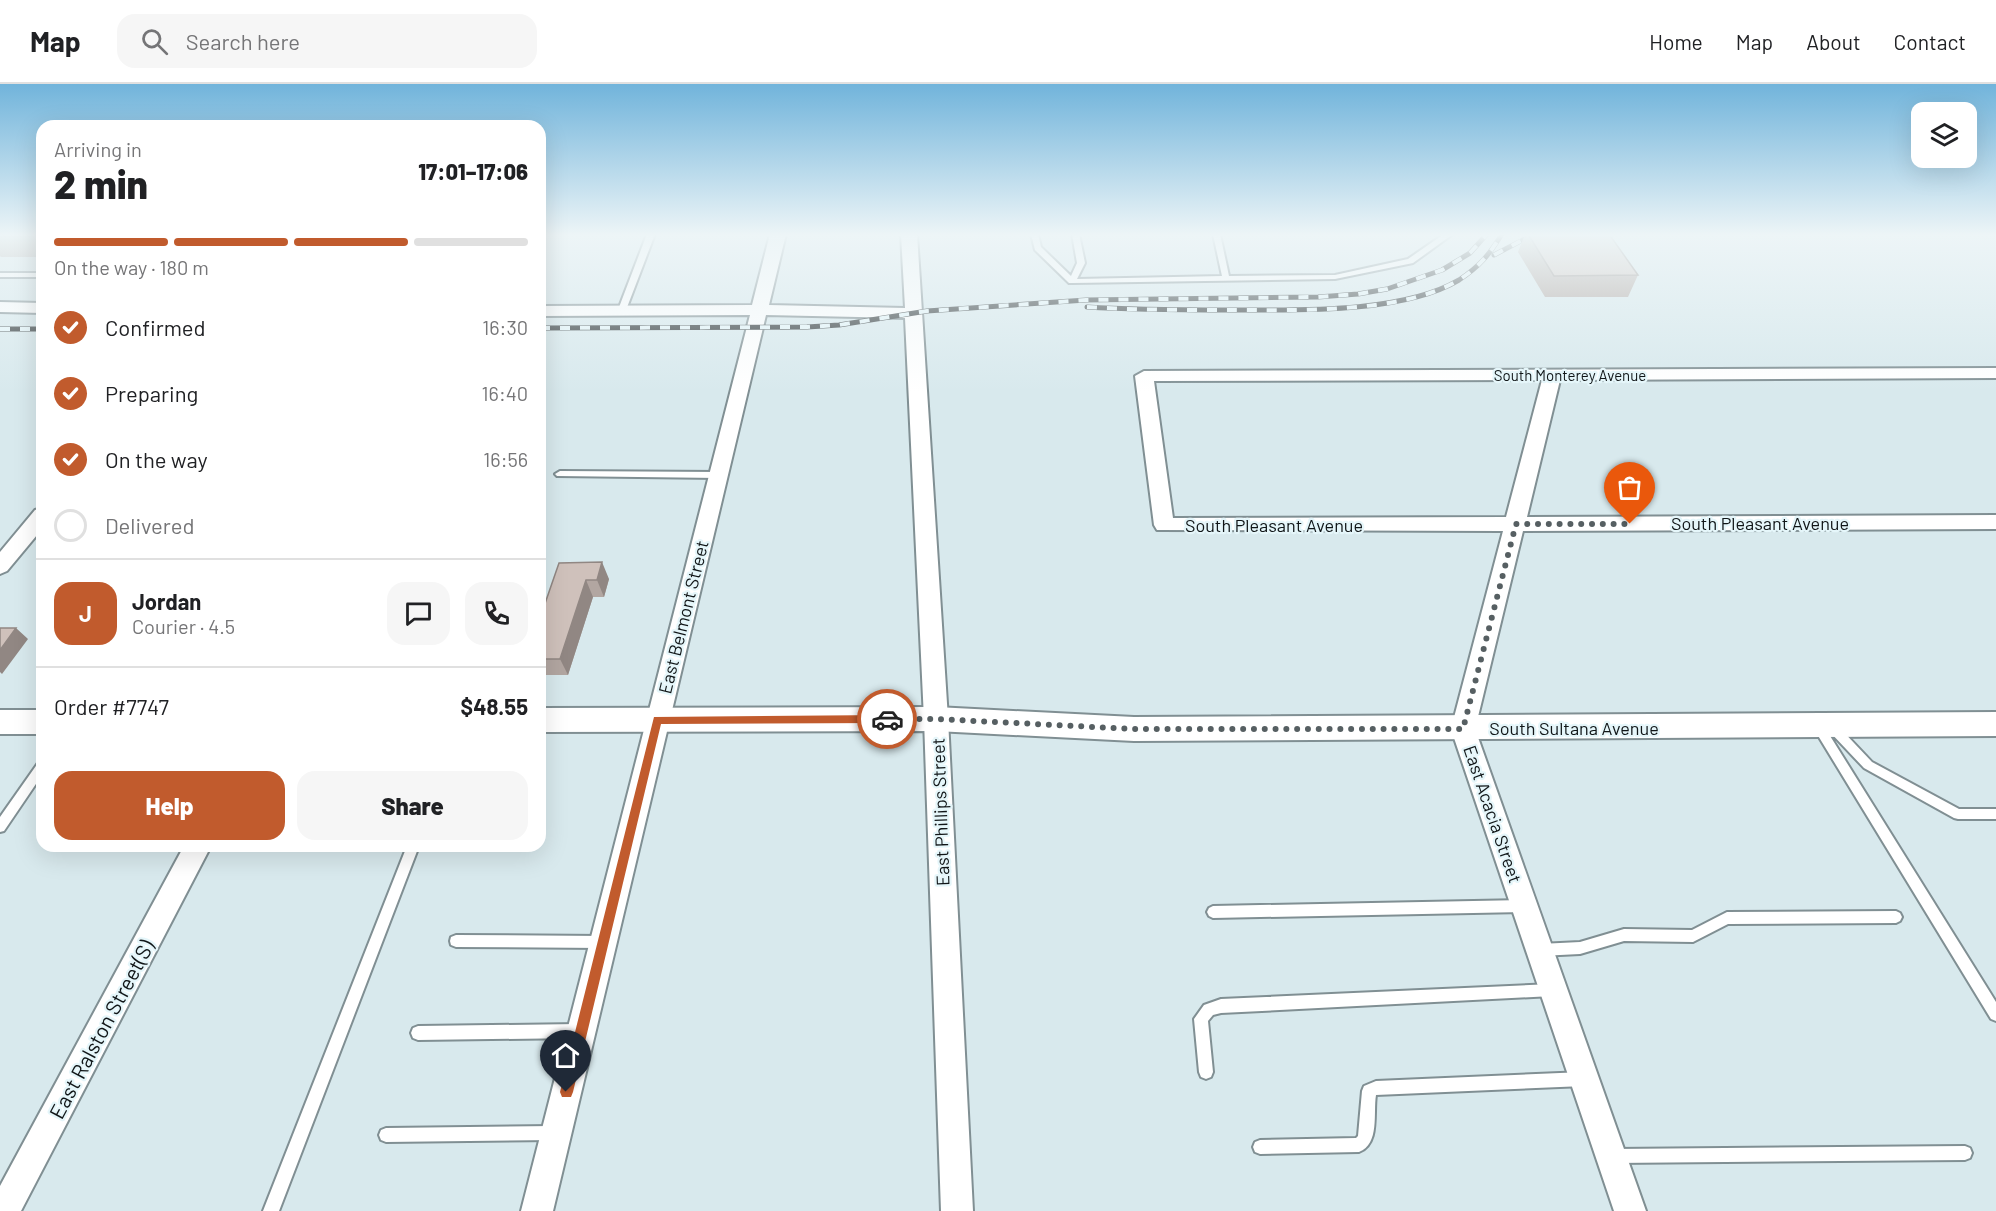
<!DOCTYPE html>
<meta charset="utf-8">
<style>
:root{--surface:#fff;--page:#f6f6f6;--text:#202124;--muted:#757577;--line:#e0e0e0;--accent:#c15b2d}
body{margin:0;font-family:Barlow,sans-serif;background:var(--page);color:var(--text);height:100vh;display:flex;flex-direction:column;font-size:22px;white-space:nowrap}
*{box-sizing:border-box;margin:0}
p{font-size:20px;color:var(--muted)}
.icon{flex:none;width:33px;height:33px;fill:none;stroke:currentColor;stroke-width:2;stroke-linecap:round;stroke-linejoin:round}
.map{position:relative;flex:1;overflow:hidden}
.sheet{position:absolute;left:36px;top:36px;width:510px;height:732px;display:flex;flex-direction:column;background:var(--surface);border-radius:18px;box-shadow:0 6px 24px #0002}
.sheet>*{flex:none}
.fabs{position:absolute;left:1911px;top:18px;display:grid;gap:12px}
.fabs a{display:grid;place-items:center;width:66px;height:66px;border-radius:12px;background:var(--surface);box-shadow:0 6px 24px #0002;font-size:30px}
.pin{position:absolute;display:grid;place-items:center;width:51px;height:51px;color:#fff;margin:-62px -26px;border-radius:50% 50% 50% 0;rotate:-45deg;box-shadow:0 0 6px #0007}
.pin .icon{rotate:45deg}
.courier{position:absolute;display:grid;place-items:center;width:60px;height:60px;margin:-30px;border:4px solid #c15b2d;border-radius:50%;background:#fff;color:#222;box-shadow:0 2px 8px #0007}
.headline em{font-style:normal;font-weight:800}
.headline div{display:flex;flex-direction:column-reverse}
.headline{display:flex;align-items:center;justify-content:space-between;height:102px;padding:0 18px}
h1{font-size:39px;font-weight:800;line-height:45px}
.bar{display:grid;grid-template-columns:repeat(4,1fr);gap:9px 6px;align-content:center;height:72px;padding:0 18px}
.bar i{height:8px;border-radius:4px;background:var(--line)}
.bar .current{background:var(--accent)}
.bar p{grid-column:span 4}
.line{display:flex;align-items:center;gap:15px;padding:0 18px;border-top:2px solid var(--line)}
.line div{flex:1}
.round{display:grid;place-items:center;flex:none;width:63px;height:63px;border-radius:18px;background:var(--page)}
ol{padding:0 18px;list-style:none}
li{display:flex;align-items:center;gap:18px;height:66px}
li p{margin-inline-start:auto}
li .icon{padding:6px;border-radius:50%;background:var(--accent);color:#fff;stroke-width:4}
li:last-child{color:var(--muted)}
li i{width:33px;height:33px;border:3px solid var(--line);border-radius:50%}
.action{display:flex;gap:12px;margin-top:auto;padding:12px 18px}
.action a{flex:1;height:69px;border-radius:18px;background:var(--accent);color:#fff;font-size:24px;font-weight:800;line-height:69px;text-align:center}
.action a+a{background:var(--page);color:var(--text)}
header{display:flex;align-items:center;gap:36px;box-sizing:border-box;height:84px;padding:0 30px;background:var(--surface);border-bottom:2px solid var(--line)}
header strong{font-size:28px}
nav{display:flex;gap:33px;margin-inline-start:auto;font-size:21px}
.search{width:420px;height:54px;background:var(--page);display:flex;align-items:center;gap:15px;box-sizing:border-box;padding:0 21px;border-radius:18px;color:var(--muted);font-size:22px}
.map>svg:first-child{display:block}
</style>
<header>
<strong>Map</strong>
<div class="search"><svg class="icon" aria-label="search" viewBox="0 0 24 24"><circle cx="10" cy="10" r="6"/><path d="M15 15l6 6"/></svg>Search here</div>
<nav><a>Home</a><a>Map</a><a>About</a><a>Contact</a></nav>
</header>
<div class="map">
<svg width="1996" height="1127" viewBox="0 0 1996 1127">
<rect width="100%" height="100%" fill="#d8e9ed"/>
<g fill="none" stroke-linecap="round" stroke-linejoin="round">
<g stroke="#808f93" stroke-width="4">
<path id="service" d="M647,150H655L626,226L622,228H619L618,226Z
M1031,150H1038L1041,163L1071,192L1077,179L1072,150H1079L1085,179L1077,195L1222,192L1213,150H1220L1229,192L1335,191L1408,175L1444,150H1453L1413,179L1335,195L1072,199H1069L1035,166Z
M0,189H42V193H0Z
M560,387L719,388L724,391L719,394L557,392L555,390Z
M1818,637L1822,639L1996,918V937L1991,935L1814,645L1812,642L1814,639Z
M1833,639L1837,641L1872,678L1959,725H1996V735H1958L1954,734L1864,684L1829,647L1827,644L1829,641Z
M42,677V691L4,747L0,748V733L38,679Z
M407,762H419L279,1127H263Z
M1524,816L1528,818L1530,822L1528,826L1524,828L1213,834L1209,832L1207,828L1209,824L1213,822Z
M1896,827L1900,829L1902,833L1900,837L1896,839L1728,840L1693,858L1624,857L1580,870L1540,872L1535,870L1534,866L1535,862L1540,860L1580,858L1624,845L1692,846L1727,828Z
M456,851L603,852L608,854L609,858L608,862L603,864L456,863L451,861L450,857L451,853Z
M1552,900L1557,901L1559,906L1557,911L1552,912L1221,929L1213,931L1208,937L1213,988L1211,993L1206,995L1201,993L1199,988L1194,935L1204,921L1221,915Z
M580,940L585,942L587,947L585,952L580,954L418,956L413,954L411,949L413,944L418,942Z
M1584,988L1589,990L1591,995L1589,1000L1584,1002L1376,1011C1373,1029 1380,1060 1359,1068L1260,1070L1255,1068L1253,1063L1255,1058L1260,1056L1356,1054L1358,1052L1362,1007L1364,1002L1376,997Z
M553,1042L558,1044L560,1049L558,1054L553,1056L386,1058L381,1056L379,1051L381,1046L386,1044Z
M1965,1062L1970,1064L1972,1069L1970,1074L1965,1076L1614,1079L1609,1077L1607,1072L1609,1067L1614,1065Z"/>
</g>
<g stroke="#808f93" stroke-width="4">
<path id="minor" d="M770,150H786L769,221L905,224L901,150H917L948,635L973,1127H941L924,635L905,234L766,231L553,1127H521L750,231L540,232V222L752,221Z
M0,218L42,219V229L0,228Z
M1996,284V294L1560,296L1527,433L1996,431V445L1523,447L1475,645L1646,1127H1614L1451,645L1503,447L1157,446L1154,441L1135,292L1144,287ZM1542,296L1506,433L1173,434L1154,297Z
M42,424V445L7,487L0,490V468L35,426Z
M184,762H211L21,1127H0V1102Z"/>
</g>
<g stroke="#808f93" stroke-width="4">
<path id="tertiary" d="M936,623L1134,633L1996,628V652L1134,657L936,647L540,648V624Z
M0,626H42V650H0Z"/>
</g>
<use href="#service" fill="#fff" fill-rule="evenodd"/>
<use href="#minor" fill="#fff" fill-rule="evenodd"/>
<use href="#tertiary" fill="#fff" fill-rule="evenodd"/>
<g stroke="#2e3537" stroke-width="5">
<path id="rail" d="M1494,171L1534,150
M1087,223C1134,226 1182,226 1229,226C1294,226 1402,230 1459,196C1480,182 1489,171 1502,150
M540,244L807,243L839,241L927,227L1086,216L1318,213L1358,210L1387,205L1442,186L1470,169L1487,150
M0,245H42"/>
</g>
<use href="#rail" stroke="#e5f6fa" stroke-width="4" stroke-dasharray="10" stroke-linecap="butt"/>
</g>
<path fill="#b2a6a1" d="M0,150H42V173H1L0,172Z
M1525,150H1609L1638,191L1628,213H1545L1518,168Z
M559,479L609,495L604,513H593L568,591H540V534Z"/>
<path fill="#918783" d="M602,478L609,495L604,513L597,496Z
M586,496L593,513L568,591L560,575Z
M16,544L28,555L2,590L0,588V566Z"/>
<path fill="#cfc1bb" stroke="#918783" stroke-width="1.5" d="M0,150H42V152H0Z
M1528,150H1609L1638,191L1554,192Z
M602,478L597,496H586L560,575H540V534L559,479Z
M0,544H16L0,566Z"/>
<linearGradient id="sky" x2="0" y2="1"><stop stop-color="#71b4db"/><stop offset="0.49" stop-color="#edf5f7"/><stop offset="1" stop-color="#edf5f7" stop-opacity="0"/></linearGradient>
<rect width="1996" height="308" fill="url(#sky)"/>
<path fill="#c15b2d" d="M887,631L892,635L887,639L661,640L573,1008L571,1013H562L560,1008L654,633Z"/>
<g fill="none" stroke-linecap="round" stroke-linejoin="round">
<path stroke="#565f62" stroke-width="6" stroke-dasharray="0 10.8" d="M887,635H936L1134,645H1463L1516,440H1630"/>
</g>
<g text-anchor="middle" dominant-baseline="central" stroke-width="4.5" stroke-linejoin="round" paint-order="stroke">
<g font-size="15" fill="#101517" stroke="#e5f6fa">
<text x="1570" y="291">South Monterey Avenue</text>
</g>
<g font-size="18" fill="#101517" stroke="#e5f6fa">
<text x="1760" y="439">South Pleasant Avenue</text>
<text x="1274" y="441">South Pleasant Avenue</text>
<text transform="translate(683 533) rotate(-76)">East Belmont Street</text>
<text x="1574" y="644">South Sultana Avenue</text>
<text transform="translate(940 728) rotate(-92)">East Phillips Street</text>
<text transform="translate(1493 730) rotate(71)">East Acacia Street</text>
</g>
<g font-size="21" fill="#101517" stroke="#e5f6fa">
<text transform="translate(101 945) rotate(-62)">East Ralston Street(S)</text>
</g>
</g>
</svg>
<div class="fabs">
<a><svg class="icon" aria-label="layers" viewBox="0 0 24 24"><path d="M12 4l9 5-9 5-9-5zM3 14l9 5 9-5"/></svg></a>
</div>
<div class="pin" style="left:1630px;top:440px;background:#ea580c"><svg class="icon" aria-label="bag" viewBox="0 0 24 24"><path d="M5 8h14l-1 12H6zM9 8a3 3 0 0 1 6 0"/></svg></div>
<div class="pin" style="left:566px;top:1008px;background:#1f2937"><svg class="icon" aria-label="home" viewBox="0 0 24 24"><path d="M3 11l9-7 9 7M6 9v11h12V9"/></svg></div>
<div class="courier" style="left:887px;top:635px"><svg class="icon" aria-label="car" viewBox="0 0 24 24"><path d="M5 17H2v-5l4-1 3-4h7l3 4 3 1v5h-3M9 17h6M6 11h13"/><circle cx="7" cy="17" r="2"/><circle cx="17" cy="17" r="2"/></svg></div>
<section class="sheet">
<div class="headline"><div><h1>2 min</h1><p>Arriving in</p></div><em>17:01–17:06</em></div>
<div class="bar"><i class="current"></i><i class="current"></i><i class="current"></i><i></i><p>On the way · 180 m</p></div>
<ol>
<li><svg class="icon" aria-label="check" viewBox="0 0 24 24"><path d="M5 12l5 5 9-10"/></svg>Confirmed<p>16:30</p></li>
<li><svg class="icon" aria-label="check" viewBox="0 0 24 24"><path d="M5 12l5 5 9-10"/></svg>Preparing<p>16:40</p></li>
<li><svg class="icon" aria-label="check" viewBox="0 0 24 24"><path d="M5 12l5 5 9-10"/></svg>On the way<p>16:56</p></li>
<li><i></i>Delivered</li>
</ol>
<div class="line" style="height:108px"><b class="round" style="background:var(--accent);color:#fff">J</b><div><b>Jordan</b><p>Courier · 4.5</p></div><a class="round"><svg class="icon" aria-label="chat" viewBox="0 0 24 24"><path d="M4 5h16v11H9l-5 4z"/></svg></a><a class="round"><svg class="icon" aria-label="phone" viewBox="0 0 24 24"><path d="M5 4h4l2 5-3 2q2 4 5 5l2-3 5 2v4C11 20 4 13 5 4z"/></svg></a></div>
<div class="line" style="height:78px"><div>Order #7747</div><b>$48.55</b></div>
<div class="action"><a>Help</a><a>Share</a></div>
</section>
</div>
